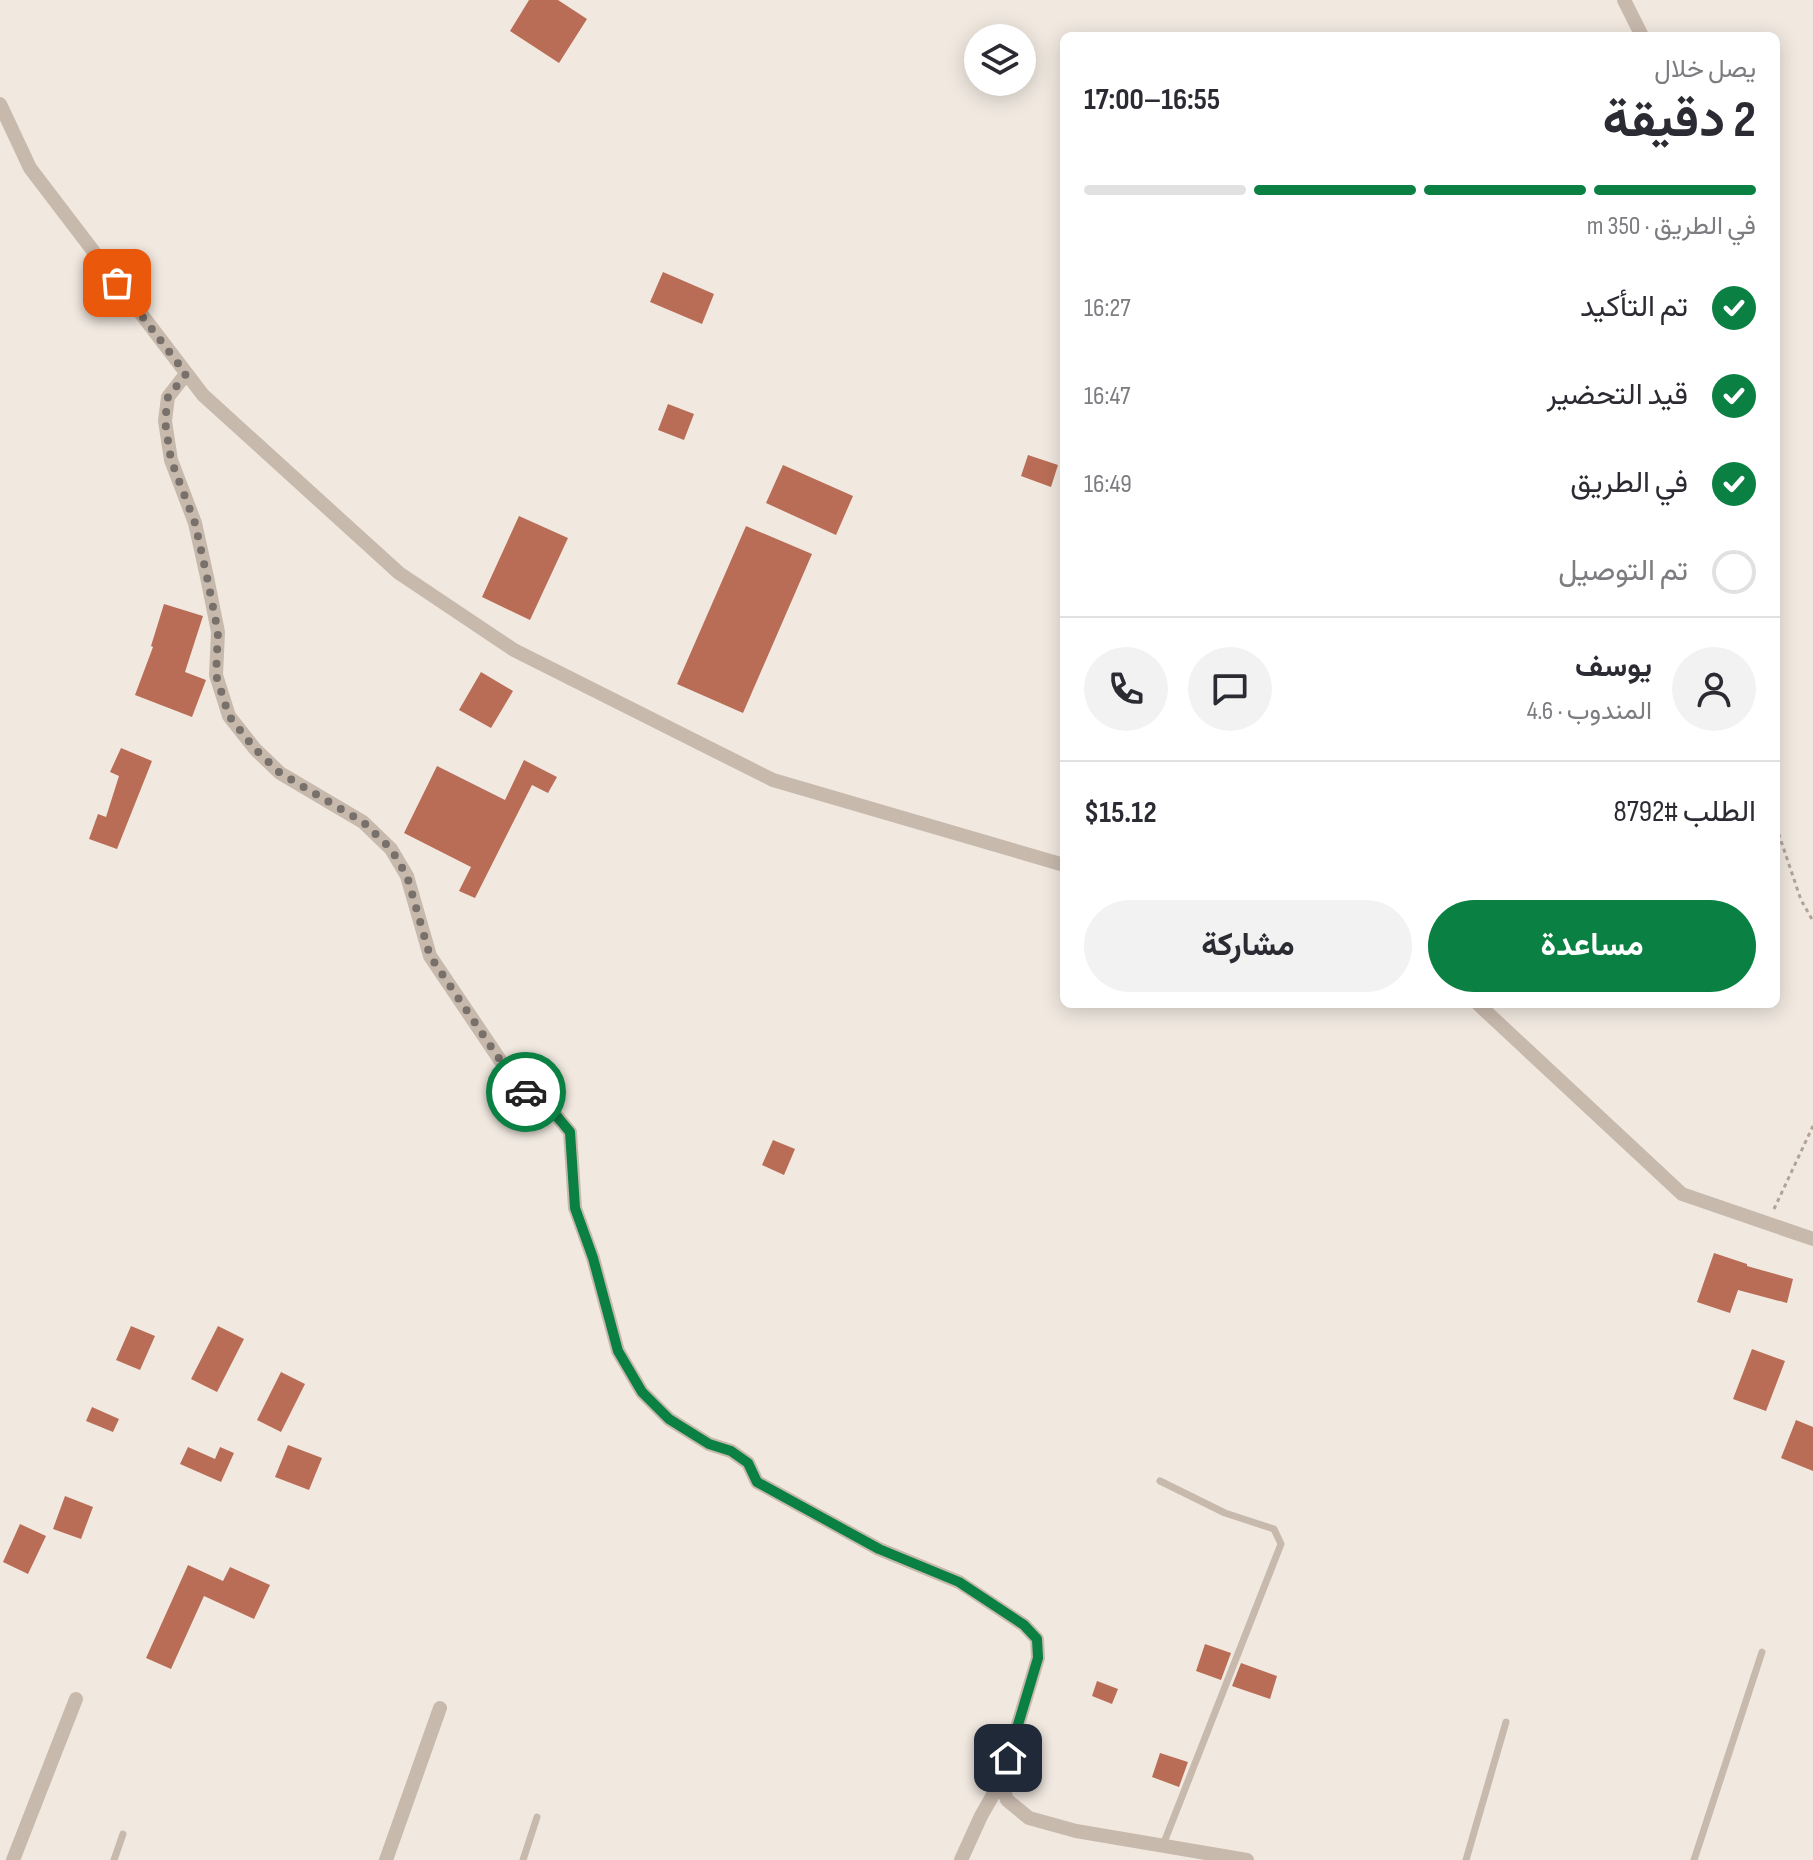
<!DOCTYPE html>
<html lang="ar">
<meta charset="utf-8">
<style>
:root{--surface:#fff;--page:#f2f2f3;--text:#2b2b33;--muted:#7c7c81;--line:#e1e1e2;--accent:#0b8043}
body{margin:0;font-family:"Sofia Sans Condensed",Vazirmatn,sans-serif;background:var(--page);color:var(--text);direction:rtl;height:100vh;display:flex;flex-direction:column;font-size:30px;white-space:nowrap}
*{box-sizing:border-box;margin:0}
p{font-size:26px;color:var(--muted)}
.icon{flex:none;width:44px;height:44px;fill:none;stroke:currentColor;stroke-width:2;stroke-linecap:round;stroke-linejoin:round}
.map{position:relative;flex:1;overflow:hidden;direction:ltr}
.panel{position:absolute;left:1060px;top:32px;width:720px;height:976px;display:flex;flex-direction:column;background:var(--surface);border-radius:12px;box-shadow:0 4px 20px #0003;direction:rtl}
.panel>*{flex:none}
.buttons{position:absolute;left:964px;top:24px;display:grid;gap:16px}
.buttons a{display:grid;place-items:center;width:72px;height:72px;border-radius:50%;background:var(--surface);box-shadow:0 4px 20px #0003;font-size:40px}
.pin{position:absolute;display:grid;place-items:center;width:68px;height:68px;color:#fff;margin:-34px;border-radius:16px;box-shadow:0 4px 12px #0006}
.courier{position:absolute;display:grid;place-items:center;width:80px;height:80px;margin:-40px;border:6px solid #0b8043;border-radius:50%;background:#fff;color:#222;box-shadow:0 2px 10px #0007}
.headline em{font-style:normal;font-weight:700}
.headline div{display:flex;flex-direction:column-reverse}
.headline{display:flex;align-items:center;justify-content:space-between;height:136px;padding:0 24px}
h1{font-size:52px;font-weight:700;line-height:60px}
.bar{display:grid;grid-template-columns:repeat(4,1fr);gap:12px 8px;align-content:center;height:96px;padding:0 24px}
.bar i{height:10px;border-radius:6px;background:var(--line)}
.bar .selected{background:var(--accent)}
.bar p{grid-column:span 4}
.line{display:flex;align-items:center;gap:20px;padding:0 24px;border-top:2px solid var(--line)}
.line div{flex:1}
.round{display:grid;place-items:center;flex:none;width:84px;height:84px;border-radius:42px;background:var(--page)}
ol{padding:0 24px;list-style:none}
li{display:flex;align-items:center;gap:24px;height:88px}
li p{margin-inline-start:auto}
li .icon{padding:8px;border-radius:50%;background:var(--accent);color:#fff;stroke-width:4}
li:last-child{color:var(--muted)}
li i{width:44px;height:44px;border:4px solid var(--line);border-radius:50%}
.cta{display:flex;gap:16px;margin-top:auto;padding:16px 24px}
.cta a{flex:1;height:92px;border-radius:48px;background:var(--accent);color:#fff;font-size:32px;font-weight:700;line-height:92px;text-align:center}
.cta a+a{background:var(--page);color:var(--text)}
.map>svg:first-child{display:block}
</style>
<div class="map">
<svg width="1813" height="1860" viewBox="0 0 1813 1860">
<rect width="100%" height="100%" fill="#f1e9e0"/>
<path fill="#b96d56" d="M529,0H558L587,19L559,63L510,31Z
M663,272L714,294L702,324L650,302Z
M668,404L694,414L684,440L658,430Z
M1028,455L1058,465L1051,487L1021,476Z
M783,465L853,496L836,535L766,503Z
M519,516L568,538L530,620L482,597Z
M746,526L812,554L743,713L677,684Z
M164,604L203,616L185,672L206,680L192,717L135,695L153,647L151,646Z
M481,672L513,691L491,728L459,710Z
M121,748L152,761L117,849L89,839L98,814L106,817L119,776L110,772Z
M524,760L557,777L548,793L532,785L475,898L459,891L471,867L404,833L437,766L505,800Z
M773,1140L795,1149L784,1175L762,1165Z
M1714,1253L1747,1264V1266L1793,1279L1787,1303L1738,1290L1730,1313L1697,1302Z
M131,1326L155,1336L140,1370L116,1360Z
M218,1326L244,1339L217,1392L191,1379Z
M1752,1349L1785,1361L1766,1411L1733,1399Z
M281,1372L305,1384L281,1432L257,1420Z
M92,1407L119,1419L113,1432L86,1421Z
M1796,1420L1813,1427V1471L1781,1458Z
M288,1445L322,1458L309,1490L275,1477Z
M188,1447L215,1459L220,1447L234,1453L221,1482L180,1464Z
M65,1496L93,1507L81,1539L53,1529Z
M20,1524L46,1536L28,1574L3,1562Z
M188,1565L223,1581L230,1567L270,1585L254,1619L204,1596L171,1669L146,1658Z
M1205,1644L1231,1653L1221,1680L1196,1671Z
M1241,1663L1277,1676L1270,1699L1232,1686Z
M1097,1681L1118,1689L1112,1704L1092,1696Z
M1160,1753L1188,1762L1179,1787L1152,1777Z"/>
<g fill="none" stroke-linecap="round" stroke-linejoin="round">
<path stroke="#b3a397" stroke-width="3" stroke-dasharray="4 4" stroke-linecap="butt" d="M1776,826L1801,900L1813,921
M1774,1209L1813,1126"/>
<path stroke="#c8b9ad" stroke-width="7" d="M1160,1481L1225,1513L1274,1529L1281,1544L1163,1845
M114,1860L123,1834
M523,1860L537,1817
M1466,1860L1506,1722
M1694,1860L1762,1652"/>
<path stroke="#c8b9ad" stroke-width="14" d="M1624,0L1642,36
M0,104L30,168L203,395L399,573L514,650L773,780L1064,865
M186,374L168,397L165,421L171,460L195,523L207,577L218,632L216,675L229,716L255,749L280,773L363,822L391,849L407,876L430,956L500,1060L526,1092L550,1108L570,1132L575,1208L593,1258L618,1351L642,1392L669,1419L709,1444L731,1451L748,1463L757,1482L879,1549L959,1582L1024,1625L1037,1639L1038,1658L1001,1781L981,1816L961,1860
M1478,1004L1682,1194L1813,1239
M1001,1781L1007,1800L1029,1818L1076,1831L1247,1860
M13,1860L76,1699
M386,1860L440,1708"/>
</g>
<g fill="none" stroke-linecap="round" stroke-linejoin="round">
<path stroke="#78706a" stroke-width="8" stroke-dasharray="0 14.4" d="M117,283L186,374L168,397L165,421L171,460L195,523L207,577L218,632L216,675L229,716L255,749L280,773L363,822L391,849L407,876L430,956L500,1060L526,1092"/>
<path stroke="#0b8043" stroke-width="10" d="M526,1092L550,1108L570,1132L575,1208L593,1258L618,1351L642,1392L669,1419L709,1444L731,1451L748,1463L757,1482L879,1549L959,1582L1024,1625L1037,1639L1038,1658L1008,1758"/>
</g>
</svg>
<div class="buttons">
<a><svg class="icon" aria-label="layers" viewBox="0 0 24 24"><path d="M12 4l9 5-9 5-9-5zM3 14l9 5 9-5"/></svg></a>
</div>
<div class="pin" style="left:117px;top:283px;background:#ea580c"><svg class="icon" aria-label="bag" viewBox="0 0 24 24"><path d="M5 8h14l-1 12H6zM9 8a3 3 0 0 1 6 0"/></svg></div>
<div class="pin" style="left:1008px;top:1758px;background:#1f2937"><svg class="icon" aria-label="home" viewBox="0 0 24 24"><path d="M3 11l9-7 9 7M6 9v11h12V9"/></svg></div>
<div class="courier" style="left:526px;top:1092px"><svg class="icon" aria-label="car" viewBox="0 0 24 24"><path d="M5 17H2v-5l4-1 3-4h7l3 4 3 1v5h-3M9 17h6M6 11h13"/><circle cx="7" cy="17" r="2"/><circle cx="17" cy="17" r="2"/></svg></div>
<section class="panel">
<div class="headline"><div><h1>2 دقيقة</h1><p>يصل خلال</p></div><em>16:55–17:00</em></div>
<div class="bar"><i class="selected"></i><i class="selected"></i><i class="selected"></i><i></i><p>في الطريق · 350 m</p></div>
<ol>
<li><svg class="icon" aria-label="check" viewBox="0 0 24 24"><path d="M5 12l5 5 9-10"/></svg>تم التأكيد<p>16:27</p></li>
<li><svg class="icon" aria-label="check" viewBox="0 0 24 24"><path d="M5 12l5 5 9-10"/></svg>قيد التحضير<p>16:47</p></li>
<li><svg class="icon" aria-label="check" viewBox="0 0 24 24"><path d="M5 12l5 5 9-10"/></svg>في الطريق<p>16:49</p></li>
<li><i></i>تم التوصيل</li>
</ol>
<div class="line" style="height:144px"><a class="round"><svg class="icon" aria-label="person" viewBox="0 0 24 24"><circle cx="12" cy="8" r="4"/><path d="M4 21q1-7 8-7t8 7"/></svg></a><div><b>يوسف</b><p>المندوب · 4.6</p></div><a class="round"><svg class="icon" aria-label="chat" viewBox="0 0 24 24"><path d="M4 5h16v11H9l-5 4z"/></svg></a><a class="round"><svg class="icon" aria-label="phone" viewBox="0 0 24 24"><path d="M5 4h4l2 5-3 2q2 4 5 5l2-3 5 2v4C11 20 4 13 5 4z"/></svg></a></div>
<div class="line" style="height:104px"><div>الطلب #8792</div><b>$15.12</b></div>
<div class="cta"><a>مساعدة</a><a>مشاركة</a></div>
</section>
</div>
